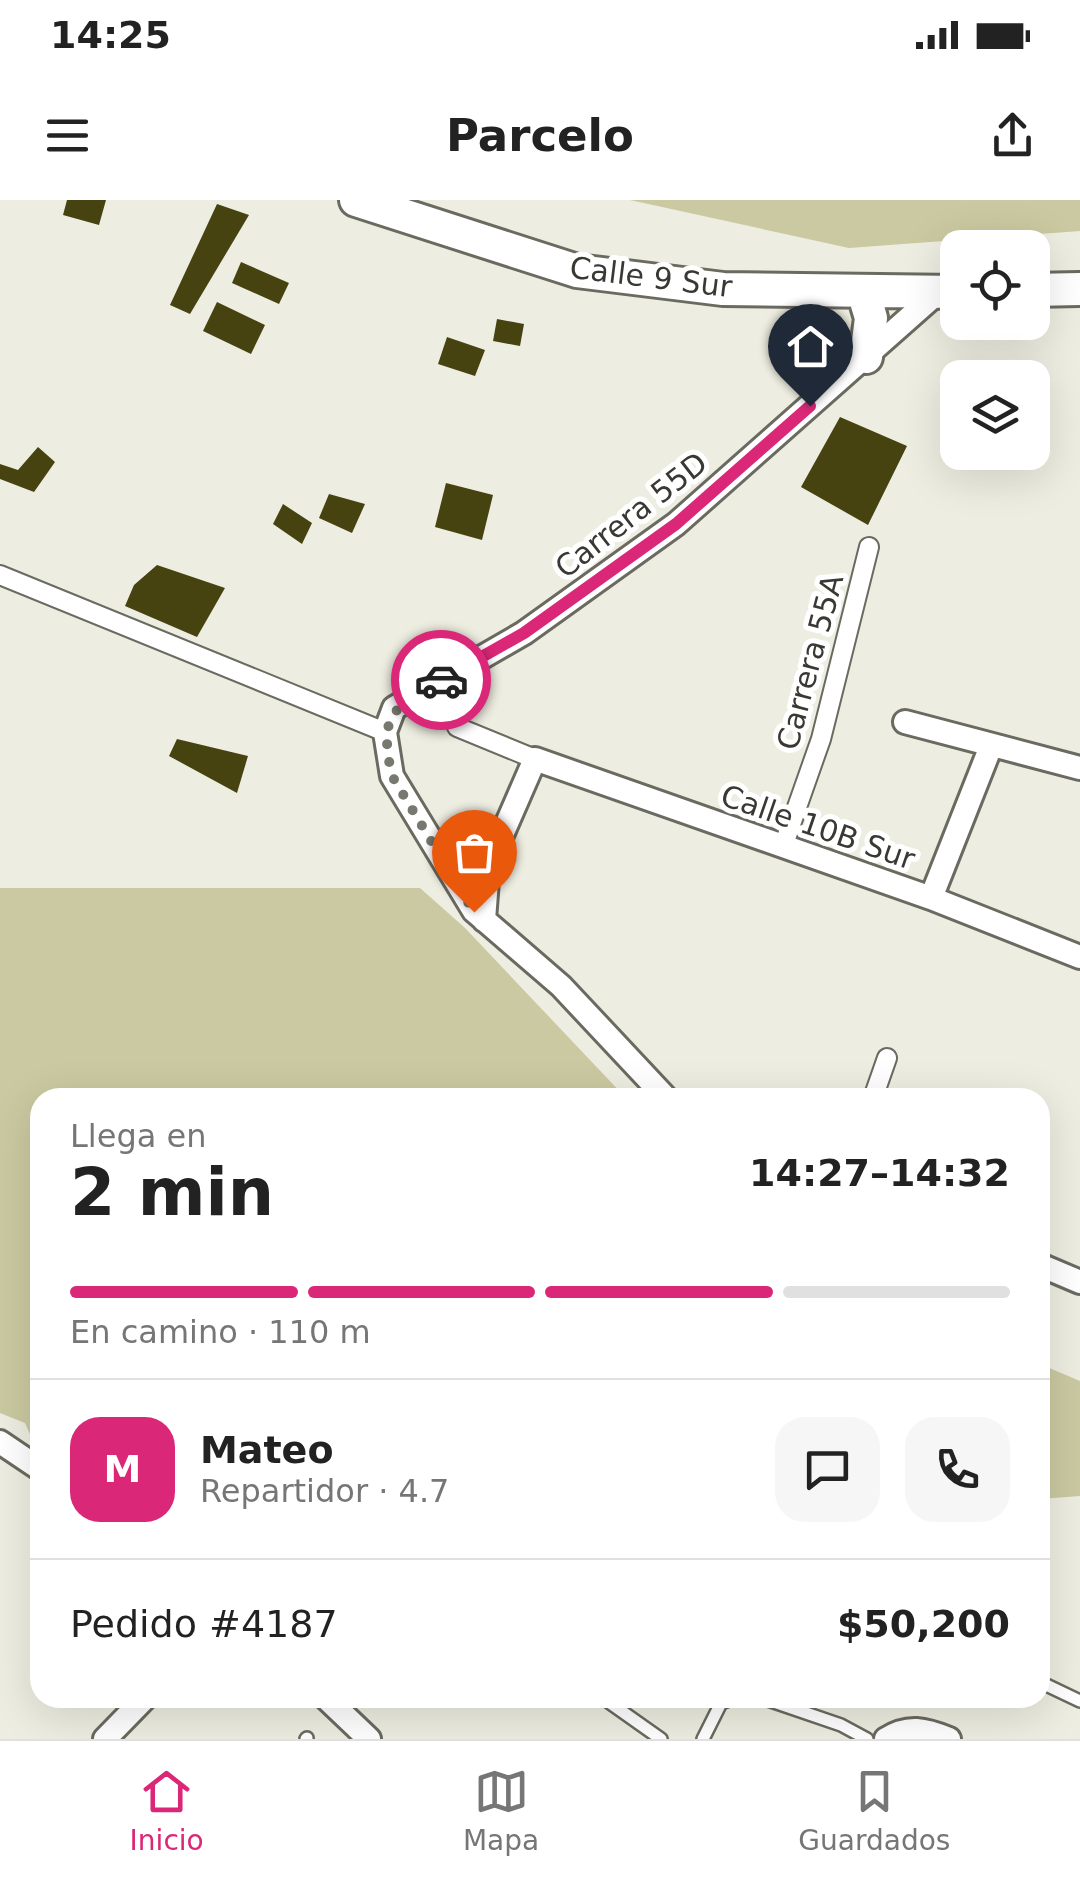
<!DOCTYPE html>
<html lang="es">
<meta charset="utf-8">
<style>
:root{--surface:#fff;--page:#f6f6f6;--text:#222;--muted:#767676;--line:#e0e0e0;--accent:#db2777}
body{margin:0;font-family:"DejaVu Sans",sans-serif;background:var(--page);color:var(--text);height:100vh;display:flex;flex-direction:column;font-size:38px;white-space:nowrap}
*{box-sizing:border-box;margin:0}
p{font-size:32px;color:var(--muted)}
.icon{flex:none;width:55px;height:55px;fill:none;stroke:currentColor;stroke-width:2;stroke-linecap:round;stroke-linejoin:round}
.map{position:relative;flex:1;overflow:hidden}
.panel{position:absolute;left:30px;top:888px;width:1020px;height:620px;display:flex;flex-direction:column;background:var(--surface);border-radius:30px;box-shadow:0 10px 40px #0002}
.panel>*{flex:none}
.fabs{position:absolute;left:940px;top:30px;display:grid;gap:20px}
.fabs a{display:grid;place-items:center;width:110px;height:110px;border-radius:20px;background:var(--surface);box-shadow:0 10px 40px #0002;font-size:50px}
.pin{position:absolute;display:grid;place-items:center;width:85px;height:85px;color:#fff;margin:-102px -42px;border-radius:50% 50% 50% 0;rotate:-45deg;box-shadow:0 0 10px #0007}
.pin .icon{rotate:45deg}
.courier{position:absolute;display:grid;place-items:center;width:100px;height:100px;margin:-50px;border:8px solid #db2777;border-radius:50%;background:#fff;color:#222;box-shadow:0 2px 12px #0007}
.overview em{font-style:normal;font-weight:800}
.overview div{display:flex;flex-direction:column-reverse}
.overview{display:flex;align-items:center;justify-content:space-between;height:170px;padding:0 40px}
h1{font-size:65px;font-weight:800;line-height:75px}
.bar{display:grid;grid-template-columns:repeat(4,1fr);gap:15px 10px;align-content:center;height:120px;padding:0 40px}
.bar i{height:12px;border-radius:8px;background:var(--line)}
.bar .active{background:var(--accent)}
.bar p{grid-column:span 4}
.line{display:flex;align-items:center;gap:25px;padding:0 40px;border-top:2px solid var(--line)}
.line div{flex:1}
.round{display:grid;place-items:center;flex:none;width:105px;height:105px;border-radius:30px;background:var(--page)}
.status{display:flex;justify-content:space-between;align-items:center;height:70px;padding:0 50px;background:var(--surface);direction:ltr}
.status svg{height:28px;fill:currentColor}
header{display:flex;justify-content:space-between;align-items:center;height:130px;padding:0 40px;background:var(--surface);font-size:45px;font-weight:800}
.tabs{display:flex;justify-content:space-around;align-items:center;height:140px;border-top:2px solid var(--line);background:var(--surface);font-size:28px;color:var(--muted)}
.tabs a{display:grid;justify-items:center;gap:5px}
.tabs .active{color:var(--accent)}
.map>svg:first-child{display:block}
</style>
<div class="status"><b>14:25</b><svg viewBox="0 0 49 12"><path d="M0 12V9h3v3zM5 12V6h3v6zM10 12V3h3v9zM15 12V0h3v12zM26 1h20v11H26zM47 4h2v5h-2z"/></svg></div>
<header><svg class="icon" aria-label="menu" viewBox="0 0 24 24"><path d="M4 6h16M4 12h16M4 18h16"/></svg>Parcelo<svg class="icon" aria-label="share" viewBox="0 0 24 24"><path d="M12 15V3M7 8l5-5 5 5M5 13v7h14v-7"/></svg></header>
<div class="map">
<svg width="1080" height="1539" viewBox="0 0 1080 1539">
<rect width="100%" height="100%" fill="#edede1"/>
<path fill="#cac9a1" d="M630,0H1080V31L849,48Z
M0,688H420L465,728L625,897L40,898V1257L25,1223L0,1213Z
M1040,1164L1080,1181V1296L1040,1299Z"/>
<path fill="#464310" d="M67,0H106L99,25L63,15Z
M217,4L249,15L190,114L170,105Z
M241,62L289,83L279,104L232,83Z
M217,102L265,125L251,154L203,131Z
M497,119L524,124L520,146L493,141Z
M447,137L485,150L475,176L438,164Z
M840,217L907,246L868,325L801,287Z
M38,247L55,262L34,292L0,279V264L18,270Z
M446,283L493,295L482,340L435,327Z
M329,294L365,304L352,333L319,318Z
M283,304L312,323L302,344L273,324Z
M157,365L225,388L197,437L125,406L134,385Z
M177,539L248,556L237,593L169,556Z"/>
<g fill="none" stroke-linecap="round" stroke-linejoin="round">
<g stroke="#6a6a60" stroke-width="16">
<path id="service" d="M1040,1482L1080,1501
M603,1498L661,1539
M762,1498L841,1525L867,1539
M306,1539L307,1538
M703,1539L721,1503L734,1498"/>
</g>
<g stroke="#6a6a60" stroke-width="22">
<path id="pedestrian" d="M0,375L385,532
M457,527L535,559
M783,647L821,539L869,347
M873,898L887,858"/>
</g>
<g stroke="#6a6a60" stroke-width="28">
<path id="minor" d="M905,522L1080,568
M931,698L991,546
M484,720L488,667L535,559L931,698L1080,757
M666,898L561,786L474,711L392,576L385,532L394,508L524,433L676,324L936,94
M1040,1065L1080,1082
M0,1242L40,1269
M326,1498L369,1539
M105,1539L145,1498
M886,1539C908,1525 925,1529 949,1539"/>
</g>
<g stroke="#6a6a60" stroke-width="38">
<path id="secondary" d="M356,0L577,71L723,89L958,92
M1032,90L1080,89
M863,91L871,118L866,157"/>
</g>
<use href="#service" stroke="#fff" stroke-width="11"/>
<use href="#pedestrian" stroke="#fff" stroke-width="18"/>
<use href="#minor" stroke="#fff" stroke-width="22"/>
<use href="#secondary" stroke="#fff" stroke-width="32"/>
</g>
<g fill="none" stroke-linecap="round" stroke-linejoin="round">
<path stroke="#787871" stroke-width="10" stroke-dasharray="0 18" d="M441,480C390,509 379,516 392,576L474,712"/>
<path stroke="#db2777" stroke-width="12" d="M441,480L524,433L676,324L810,206"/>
</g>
<g text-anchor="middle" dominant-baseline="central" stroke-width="10" stroke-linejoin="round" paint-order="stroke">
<g font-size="30" fill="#393934" stroke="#fff">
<text transform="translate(651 77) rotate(7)">Calle 9 Sur</text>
<text transform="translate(631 315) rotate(-38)">Carrera 55D</text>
<text transform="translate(810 462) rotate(-75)">Carrera 55A</text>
<text transform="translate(818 627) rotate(19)">Calle 10B Sur</text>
</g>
</g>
</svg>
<div class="fabs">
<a><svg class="icon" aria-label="locate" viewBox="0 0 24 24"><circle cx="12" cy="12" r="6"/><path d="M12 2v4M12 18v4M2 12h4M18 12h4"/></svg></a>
<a><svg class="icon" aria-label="layers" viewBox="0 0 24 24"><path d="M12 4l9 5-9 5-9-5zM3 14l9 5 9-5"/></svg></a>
</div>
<div class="pin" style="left:474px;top:712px;background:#ea580c"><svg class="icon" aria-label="bag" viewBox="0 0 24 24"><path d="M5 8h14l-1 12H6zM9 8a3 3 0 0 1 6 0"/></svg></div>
<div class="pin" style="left:810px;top:206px;background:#1f2937"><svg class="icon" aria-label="home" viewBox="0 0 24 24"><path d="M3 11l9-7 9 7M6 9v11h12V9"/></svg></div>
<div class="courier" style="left:441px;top:480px"><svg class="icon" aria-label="car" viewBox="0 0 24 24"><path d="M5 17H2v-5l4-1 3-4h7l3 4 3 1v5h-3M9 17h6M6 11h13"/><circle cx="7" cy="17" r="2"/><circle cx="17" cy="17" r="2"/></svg></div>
<section class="panel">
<div class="overview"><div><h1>2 min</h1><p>Llega en</p></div><em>14:27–14:32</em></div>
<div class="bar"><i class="active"></i><i class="active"></i><i class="active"></i><i></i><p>En camino · 110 m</p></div>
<div class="line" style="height:180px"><b class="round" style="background:var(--accent);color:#fff">M</b><div><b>Mateo</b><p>Repartidor · 4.7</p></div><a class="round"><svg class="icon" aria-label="chat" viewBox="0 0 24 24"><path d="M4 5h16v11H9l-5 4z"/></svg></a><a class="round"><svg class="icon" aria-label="phone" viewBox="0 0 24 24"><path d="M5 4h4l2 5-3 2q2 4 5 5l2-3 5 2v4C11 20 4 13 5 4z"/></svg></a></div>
<div class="line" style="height:130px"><div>Pedido #4187</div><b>$50,200</b></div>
</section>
</div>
<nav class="tabs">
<a class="active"><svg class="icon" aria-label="home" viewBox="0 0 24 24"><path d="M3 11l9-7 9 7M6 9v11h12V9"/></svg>Inicio</a>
<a><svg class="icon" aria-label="map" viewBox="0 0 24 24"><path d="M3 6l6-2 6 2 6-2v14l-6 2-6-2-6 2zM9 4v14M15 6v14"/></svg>Mapa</a>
<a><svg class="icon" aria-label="saved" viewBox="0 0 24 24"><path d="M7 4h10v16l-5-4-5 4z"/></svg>Guardados</a>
</nav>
